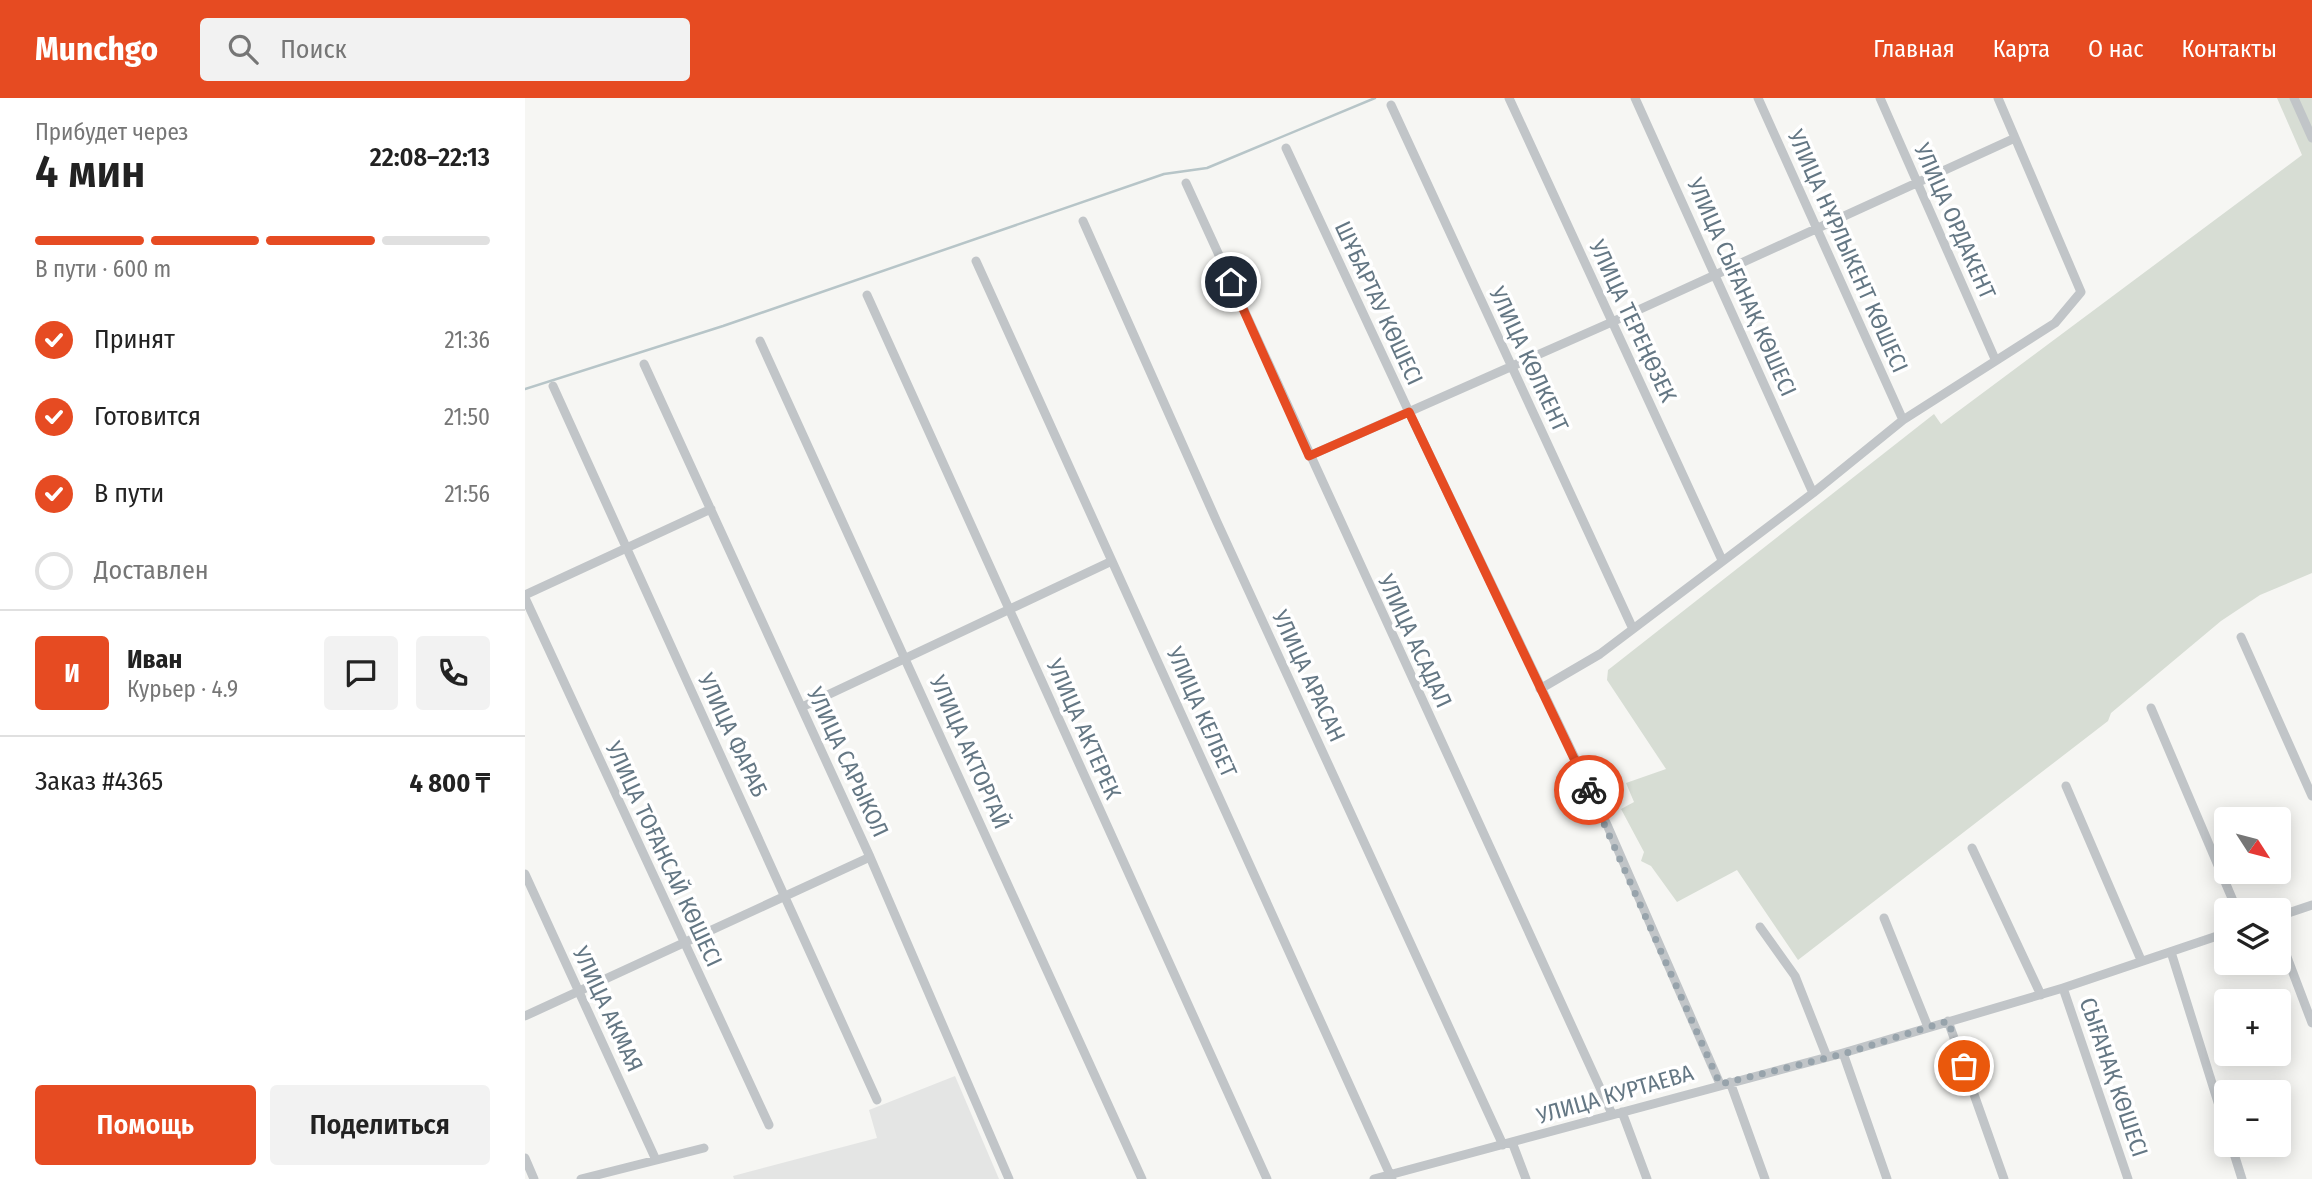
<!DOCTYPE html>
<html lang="ru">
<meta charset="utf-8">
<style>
:root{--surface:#fff;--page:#f2f2f2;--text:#222;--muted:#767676;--line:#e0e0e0;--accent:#e64b22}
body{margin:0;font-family:"Fira Sans Condensed",sans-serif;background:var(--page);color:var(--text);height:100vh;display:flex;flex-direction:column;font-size:26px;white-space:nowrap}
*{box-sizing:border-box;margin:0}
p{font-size:23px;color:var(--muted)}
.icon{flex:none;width:38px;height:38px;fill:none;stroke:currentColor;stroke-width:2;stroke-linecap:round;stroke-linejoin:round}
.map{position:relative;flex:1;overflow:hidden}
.details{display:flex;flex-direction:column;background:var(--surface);width:525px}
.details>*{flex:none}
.needle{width:46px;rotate:126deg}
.controls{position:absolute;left:1689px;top:709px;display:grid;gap:14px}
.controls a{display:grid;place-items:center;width:77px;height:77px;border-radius:7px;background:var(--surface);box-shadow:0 4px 18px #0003;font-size:35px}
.pin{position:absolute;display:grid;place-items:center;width:60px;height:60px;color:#fff;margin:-30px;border:4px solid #fff;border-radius:50%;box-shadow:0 2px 7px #0007}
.courier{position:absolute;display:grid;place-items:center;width:70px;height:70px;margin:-35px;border:5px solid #e64b22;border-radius:50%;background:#fff;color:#222;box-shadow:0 2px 9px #0007}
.summary em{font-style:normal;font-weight:600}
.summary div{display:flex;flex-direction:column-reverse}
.summary{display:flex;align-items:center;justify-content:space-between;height:119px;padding:0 35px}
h1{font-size:46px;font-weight:600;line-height:52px}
.bar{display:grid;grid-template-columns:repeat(4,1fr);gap:10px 7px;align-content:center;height:84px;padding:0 35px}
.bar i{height:9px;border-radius:5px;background:var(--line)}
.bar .current{background:var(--accent)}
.bar p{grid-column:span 4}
.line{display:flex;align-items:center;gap:18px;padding:0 35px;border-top:2px solid var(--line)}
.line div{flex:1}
.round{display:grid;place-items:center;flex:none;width:74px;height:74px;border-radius:7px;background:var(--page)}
ol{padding:0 35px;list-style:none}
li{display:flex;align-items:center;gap:21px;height:77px}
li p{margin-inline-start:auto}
li .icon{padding:7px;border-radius:50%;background:var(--accent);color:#fff;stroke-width:4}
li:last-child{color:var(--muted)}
li i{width:38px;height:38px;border:4px solid var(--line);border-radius:50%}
.action{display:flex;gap:14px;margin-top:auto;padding:14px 35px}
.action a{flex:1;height:80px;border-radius:7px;background:var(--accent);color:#fff;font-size:28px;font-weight:600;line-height:80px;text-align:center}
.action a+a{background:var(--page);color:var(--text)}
header{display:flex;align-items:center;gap:42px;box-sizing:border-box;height:98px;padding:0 35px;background:var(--accent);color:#fff}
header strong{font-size:33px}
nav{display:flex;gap:38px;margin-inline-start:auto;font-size:24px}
.search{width:490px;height:63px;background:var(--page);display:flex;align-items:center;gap:18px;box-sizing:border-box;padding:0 24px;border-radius:7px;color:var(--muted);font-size:26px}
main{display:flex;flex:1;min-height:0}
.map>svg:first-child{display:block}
</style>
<header>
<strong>Munchgo</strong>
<div class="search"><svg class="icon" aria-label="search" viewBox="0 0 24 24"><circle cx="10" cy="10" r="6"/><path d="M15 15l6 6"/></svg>Поиск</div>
<nav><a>Главная</a><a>Карта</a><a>О нас</a><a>Контакты</a></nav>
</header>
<main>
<section class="details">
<div class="summary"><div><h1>4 мин</h1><p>Прибудет через</p></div><em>22:08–22:13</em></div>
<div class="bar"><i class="current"></i><i class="current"></i><i class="current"></i><i></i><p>В пути · 600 m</p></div>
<ol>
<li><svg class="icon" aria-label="check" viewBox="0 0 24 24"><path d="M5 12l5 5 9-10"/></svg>Принят<p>21:36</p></li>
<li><svg class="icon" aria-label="check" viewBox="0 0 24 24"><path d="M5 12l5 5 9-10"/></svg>Готовится<p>21:50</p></li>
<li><svg class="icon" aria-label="check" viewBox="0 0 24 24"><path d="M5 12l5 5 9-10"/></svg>В пути<p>21:56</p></li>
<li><i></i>Доставлен</li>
</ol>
<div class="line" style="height:126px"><b class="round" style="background:var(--accent);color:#fff">И</b><div><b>Иван</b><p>Курьер · 4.9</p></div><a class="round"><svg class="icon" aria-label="chat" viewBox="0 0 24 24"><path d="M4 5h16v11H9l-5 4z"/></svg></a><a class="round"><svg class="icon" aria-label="phone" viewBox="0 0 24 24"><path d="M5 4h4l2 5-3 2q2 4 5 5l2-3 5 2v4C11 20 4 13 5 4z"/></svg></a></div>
<div class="line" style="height:91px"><div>Заказ #4365</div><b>4 800 ₸</b></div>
<div class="action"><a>Помощь</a><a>Поделиться</a></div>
</section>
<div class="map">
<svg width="1787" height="1081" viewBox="0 0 1787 1081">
<rect width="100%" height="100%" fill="#f6f6f3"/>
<path fill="#e4e5e4" d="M430,978L474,1081H209L208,1078L352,1040L344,1012Z"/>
<path fill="#d7ddd4" d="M1752,0H1787V475L1735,497L1696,523L1586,615L1583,623L1273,862L1212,772L1152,804L1126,768L1116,763L1119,754L1096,711L1109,704L1101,685L1141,671L1082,582L1083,572L1409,316L1416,326L1777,57Z"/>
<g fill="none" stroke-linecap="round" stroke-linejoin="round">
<path stroke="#b7c5c8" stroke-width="2.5" d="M0,291L198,228L639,76L682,70L850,0"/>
<path stroke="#c1c5c8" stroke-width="9" d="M984,0L1197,462
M1110,0L1288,395
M1233,0L1378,322
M1355,0L1470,261
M1769,0L1787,40
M866,7L1108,531
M761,50L884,314L1083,729L1195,986
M661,85L1087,1016
M558,123L692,424L978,1047
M451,163L867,1081
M342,197L742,1081
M235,243L617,1081
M119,266L345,759L484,1081
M28,288L352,1002
M784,358L1087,224L1490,40
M0,497L186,411
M0,500L244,1027
M1716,539L1787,698
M1015,591L1075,556L1288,395L1378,322L1530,225L1556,194L1473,0
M277,609L587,463
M1626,610L1712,812
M1541,688L1616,862
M1447,750L1516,897
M0,776L131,1062
M1754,818L1787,807
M1359,820L1403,929
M1235,829L1270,878L1302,959
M1754,838L1787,925
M1646,854L1701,1030
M1538,890L1603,1081
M0,918L345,759
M1423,923L1479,1081
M1318,955L1362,1081
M1205,984L1240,1081
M1097,1014L1122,1081
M987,1044L1001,1081
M1706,1046L1717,1081
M0,1060L9,1081
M56,1081L179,1050
M849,1081L1318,955L1538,890L1701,835"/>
</g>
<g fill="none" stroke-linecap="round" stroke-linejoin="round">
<path stroke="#97a3ab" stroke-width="7" stroke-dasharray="0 12.6" d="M1064,692L1195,986L1318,956L1423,923L1439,968"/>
<path stroke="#e64b22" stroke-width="9" d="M706,184L784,358L884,314L1064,692"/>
</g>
<g text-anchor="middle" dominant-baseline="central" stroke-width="7" stroke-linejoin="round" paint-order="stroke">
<g font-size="23" fill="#647784" stroke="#fff">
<text transform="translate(1430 123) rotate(66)">УЛИЦА ОРДАКЕНТ</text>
<text transform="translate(1323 153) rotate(66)">УЛИЦА НҰРЛЫКЕНТ КӨШЕСІ</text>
<text transform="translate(1217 189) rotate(66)">УЛИЦА СЫҒАНАҚ КӨШЕСІ</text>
<text transform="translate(854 205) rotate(65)">ШҰБАРТАУ КӨШЕСІ</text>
<text transform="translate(1108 223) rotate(65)">УЛИЦА ТЕРЕҢӨЗЕК</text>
<text transform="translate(1004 261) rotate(65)">УЛИЦА КӨЛКЕНТ</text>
<text transform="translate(890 543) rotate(65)">УЛИЦА АСАДАЛ</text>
<text transform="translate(784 578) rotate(65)">УЛИЦА АРАСАН</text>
<text transform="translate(677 614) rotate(66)">УЛИЦА КЕЛБЕТ</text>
<text transform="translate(559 631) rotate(66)">УЛИЦА АКТЕРЕК</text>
<text transform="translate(208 637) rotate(65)">УЛИЦА ФАРАБ</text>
<text transform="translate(445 654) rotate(66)">УЛИЦА АКТОРГАЙ</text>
<text transform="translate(323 664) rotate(65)">УЛИЦА САРЫКОЛ</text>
<text transform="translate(139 756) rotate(65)">УЛИЦА ТОҒАНСАЙ КӨШЕСІ</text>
<text transform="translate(83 911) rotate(65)">УЛИЦА АКМАЯ</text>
<text transform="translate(1589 979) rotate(71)">СЫҒАНАҚ КӨШЕСІ</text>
<text transform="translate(1090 996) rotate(-16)">УЛИЦА КУРТАЕВА</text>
</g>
</g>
</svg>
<div class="controls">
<a><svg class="needle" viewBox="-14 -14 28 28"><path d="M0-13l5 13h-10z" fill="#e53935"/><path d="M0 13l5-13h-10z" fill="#767676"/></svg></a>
<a><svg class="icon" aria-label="layers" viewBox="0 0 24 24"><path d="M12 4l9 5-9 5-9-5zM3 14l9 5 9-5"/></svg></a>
<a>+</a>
<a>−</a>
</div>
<div class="pin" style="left:1439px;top:968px;background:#ea580c"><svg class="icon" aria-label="bag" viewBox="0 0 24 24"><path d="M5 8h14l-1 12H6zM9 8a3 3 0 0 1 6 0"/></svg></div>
<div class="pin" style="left:706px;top:184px;background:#1f2937"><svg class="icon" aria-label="home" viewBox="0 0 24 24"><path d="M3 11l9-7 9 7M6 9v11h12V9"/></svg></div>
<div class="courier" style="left:1064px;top:692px"><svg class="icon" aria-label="bike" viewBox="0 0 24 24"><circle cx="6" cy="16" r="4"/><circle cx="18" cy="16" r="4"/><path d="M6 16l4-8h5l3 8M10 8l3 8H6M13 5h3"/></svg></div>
</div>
</main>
